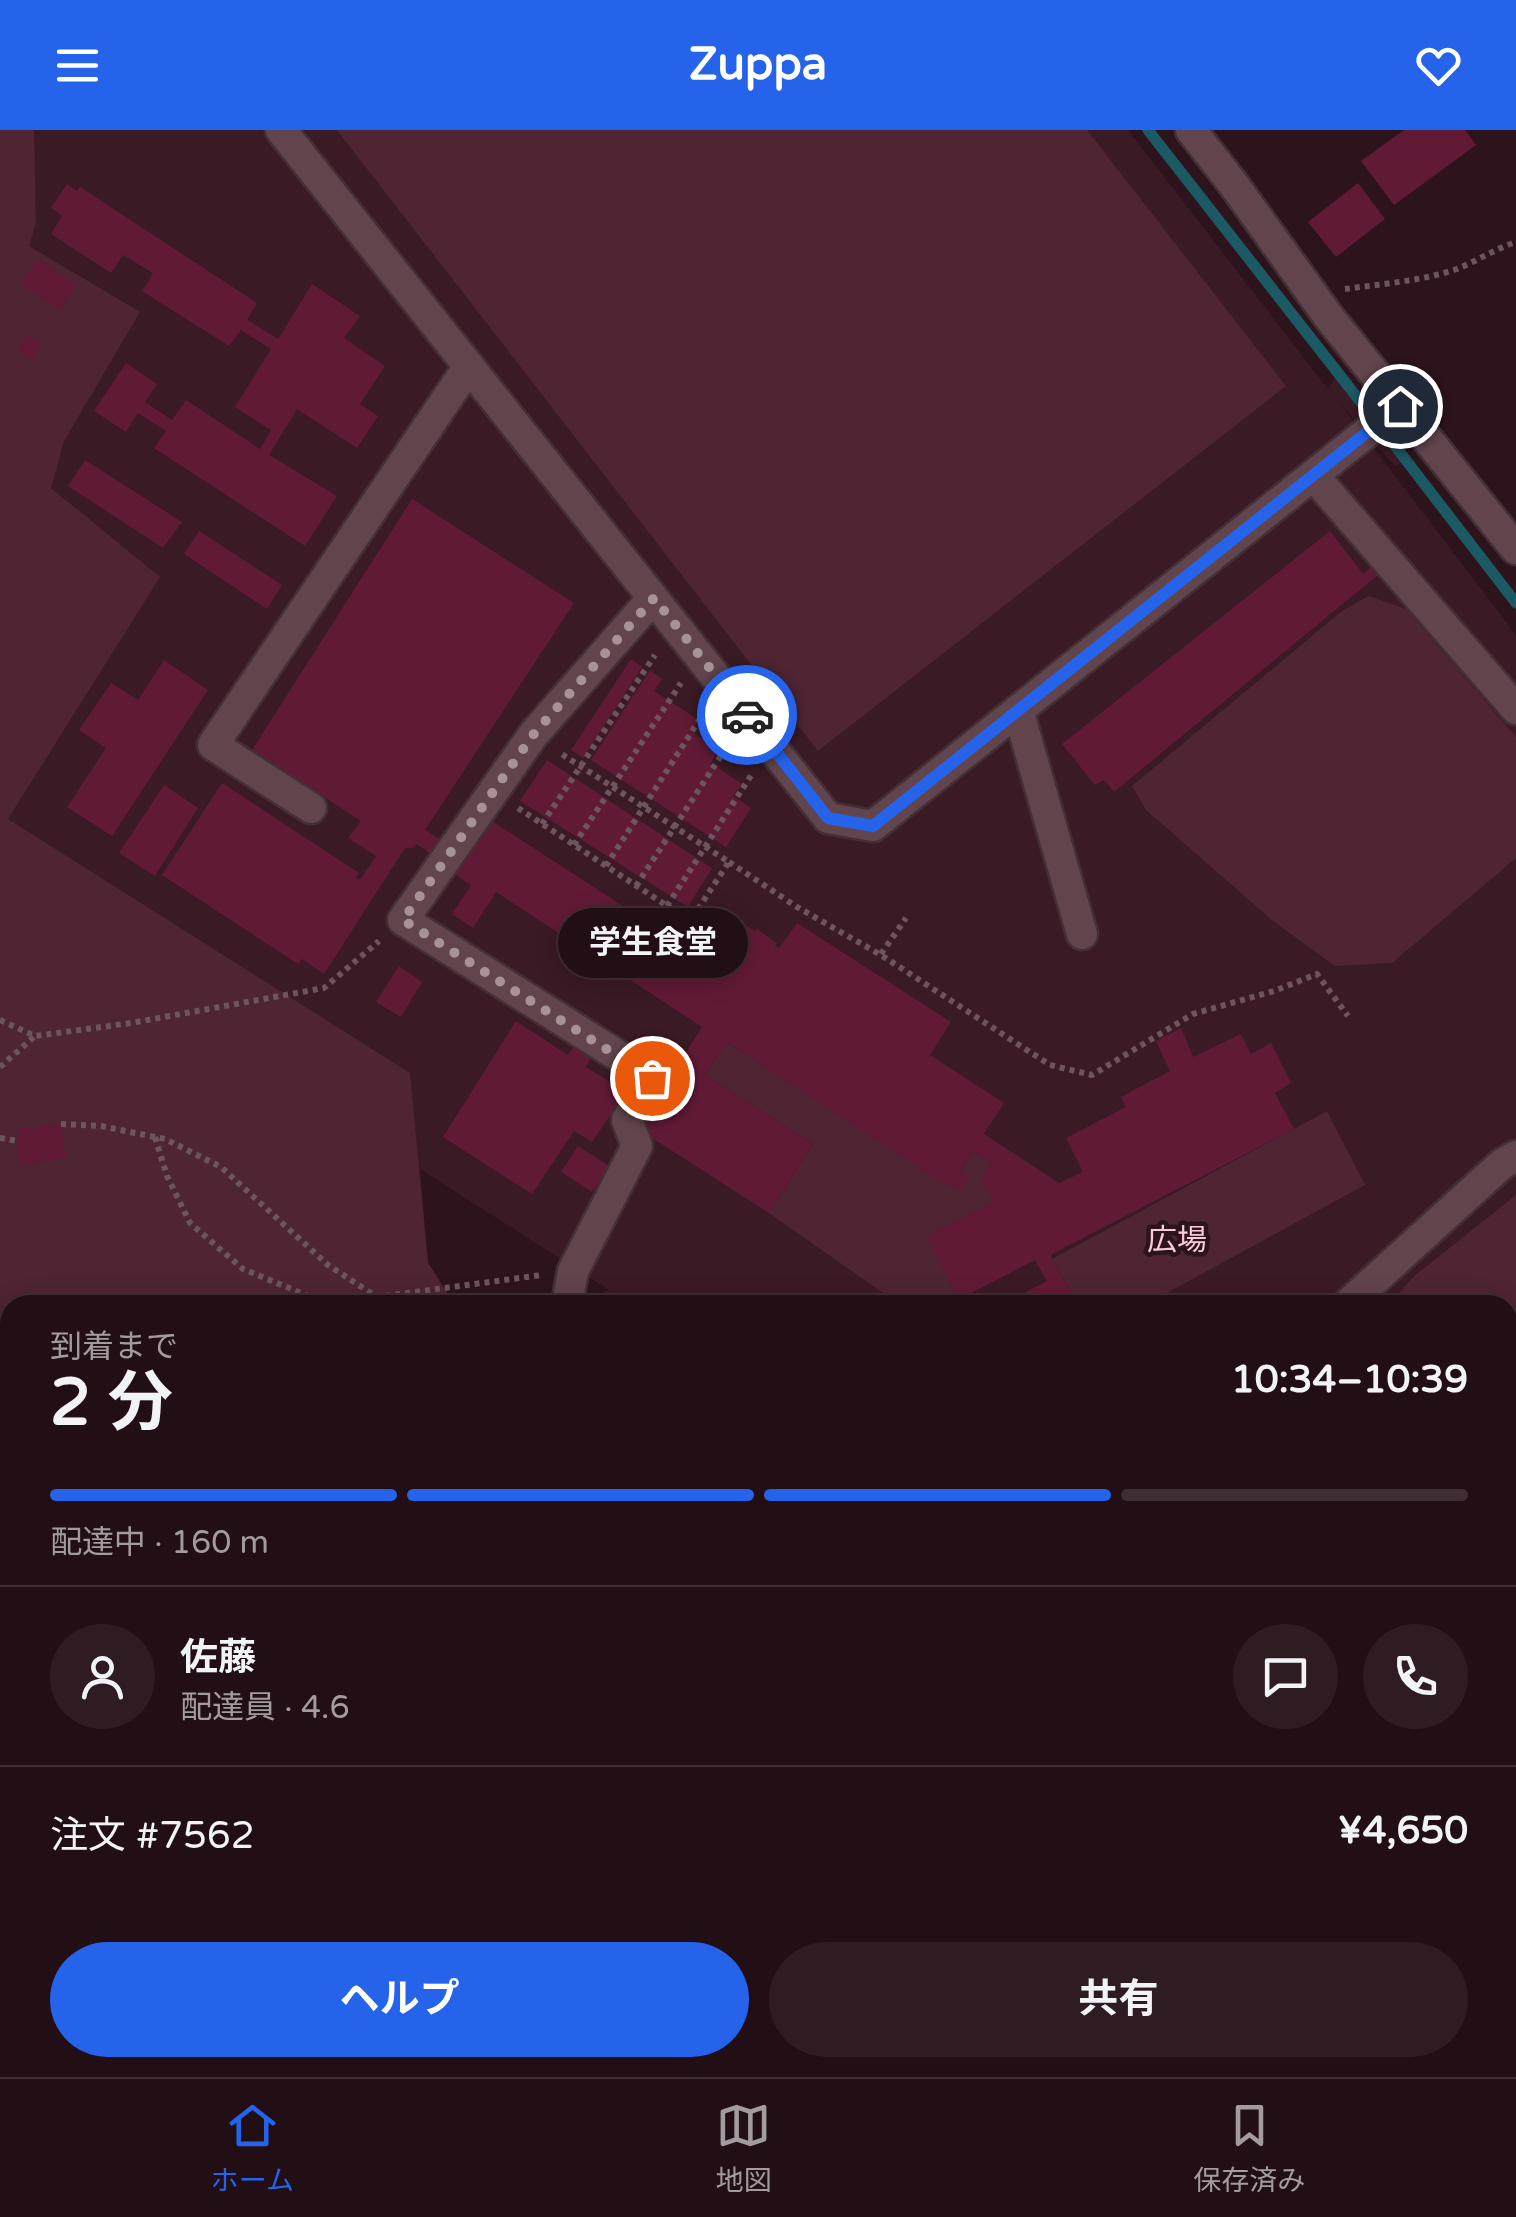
<!DOCTYPE html>
<html lang="ja">
<meta charset="utf-8">
<style>
:root{--surface:#220e15;--page:#2e1c22;--text:#f1f3f6;--muted:#a29ca0;--line:#3f2e34;--accent:#2563eb}
body{margin:0;font-family:"Varela Round","Noto Sans JP",sans-serif;background:var(--page);color:var(--text);height:100vh;display:flex;flex-direction:column;font-size:38px;white-space:nowrap}
*{box-sizing:border-box;margin:0}
p{font-size:32px;color:var(--muted)}
.icon{flex:none;width:55px;height:55px;fill:none;stroke:currentColor;stroke-width:2;stroke-linecap:round;stroke-linejoin:round}
.map{position:relative;flex:1;overflow:hidden}
.panel{position:absolute;left:0px;top:1165px;width:1518px;height:782px;display:flex;flex-direction:column;background:var(--surface);border-radius:30px 30px 0 0;box-shadow:0 5px 25px #0003,0 0 0 2px var(--line)}
.panel>*{flex:none}
.pin{position:absolute;display:grid;place-items:center;width:85px;height:85px;color:#fff;margin:-42px;border:5px solid #fff;border-radius:50%;box-shadow:0 2px 10px #0007}
.courier{position:absolute;display:grid;place-items:center;width:100px;height:100px;margin:-50px;border:8px solid #2563eb;border-radius:50%;background:#fff;color:#222;box-shadow:0 2px 12px #0007}
.bubble{position:absolute;height:70px;border-radius:35px;background:var(--surface);box-shadow:0 5px 25px #0003,0 0 0 2px var(--line);font-size:32px;font-weight:700;line-height:70px;text-align:center}
.headline em{font-style:normal;font-weight:700}
.headline div{display:flex;flex-direction:column-reverse}
.headline{display:flex;align-items:center;justify-content:space-between;height:170px;padding:0 50px}
h1{font-size:65px;font-weight:700;line-height:75px}
.bar{display:grid;grid-template-columns:repeat(4,1fr);gap:15px 10px;align-content:center;height:120px;padding:0 50px}
.bar i{height:12px;border-radius:8px;background:var(--line)}
.bar .active{background:var(--accent)}
.bar p{grid-column:span 4}
.line{display:flex;align-items:center;gap:25px;padding:0 50px;border-top:2px solid var(--line)}
.line div{flex:1}
.round{display:grid;place-items:center;flex:none;width:105px;height:105px;border-radius:52px;background:var(--page)}
.action{display:flex;gap:20px;margin-top:auto;padding:20px 50px}
.action a{flex:1;height:115px;border-radius:60px;background:var(--accent);color:#fff;font-size:40px;font-weight:700;line-height:115px;text-align:center}
.action a+a{background:var(--page);color:var(--text)}
header{display:flex;justify-content:space-between;align-items:center;height:130px;padding:0 50px;background:var(--accent);color:#fff;font-size:45px;font-weight:700}
.menu{display:flex;justify-content:space-around;align-items:center;height:140px;border-top:2px solid var(--line);background:var(--surface);font-size:28px;color:var(--muted)}
.menu a{display:grid;justify-items:center;gap:5px}
.menu .active{color:var(--accent)}
.map>svg:first-child{display:block}
</style>
<header><svg class="icon" aria-label="menu" viewBox="0 0 24 24"><path d="M4 6h16M4 12h16M4 18h16"/></svg>Zuppa<svg class="icon" aria-label="heart" viewBox="0 0 24 24"><path d="M12 20l-8-8c-3-5 5-10 8-4 3-6 11-1 8 4z"/></svg></header>
<div class="map">
<svg width="1516" height="1947" viewBox="0 0 1516 1947">
<rect width="100%" height="100%" fill="#2d131c"/>
<path fill="#3a1a25" d="M0,0H1128L1328,259L1340,242L1411,326L1395,336L1338,271L1516,505V1947H559L548,1938H1508V1175H567L609,1160L420,1039L428,1133L455,1175H10V1938H174L168,1947H0Z"/>
<path fill="#4f2433" d="M0,0H34L36,93L29,116L140,182L64,311L51,358L160,447L8,689L410,943L428,1133L455,1175H10V1506L0,1507Z
M337,0H1087L1286,256L818,621Z
M1369,466L1406,479L1516,607V728L1392,833L1335,836L1273,791L1146,680L1132,656L1343,480Z
M727,912L951,1058L954,1056L961,1060L960,1041L973,1021L991,1033L982,1049L994,1071L928,1106L958,1170L943,1175H900L769,1083L813,1014L705,945Z
M1327,981L1365,1055L1145,1175H1078L1052,1129Z
M1516,1065V1200L1508,1206V1175H1389L1413,1147Z
M1516,1244V1661L1508,1654V1248Z
M1508,1775L1516,1781V1947H880L887,1938H1508Z
M174,1938H548L559,1947H168Z"/>
<g fill="none" stroke-linecap="round" stroke-linejoin="round">
<path stroke="#1b5964" stroke-width="11" d="M1148,0L1360,271
M1395,316L1516,473"/>
</g>
<path fill="#611a36" d="M1404,0H1465L1476,15L1394,75L1361,31Z
M1358,53L1385,89L1336,127L1308,92Z
M67,54L77,61L80,57L257,173L247,190L278,209L312,154L360,186L344,208L385,236L360,274L378,286L357,318L297,279L269,325L337,366L305,416L154,318L166,301L138,283L126,302L94,281L126,233L157,254L145,272L172,290L186,270L260,319L271,300L235,277L271,219L241,200L229,216L142,161L153,143L123,125L111,143L51,104L62,86L51,78Z
M37,129L77,155L60,180L20,154Z
M28,204L42,214L32,230L18,220Z
M85,330L182,392L163,418L68,356Z
M412,369L574,473L425,700L463,724L487,688L720,839L747,796L755,801L757,799L777,813L775,816L779,818L797,793L951,892L930,925L1004,973L984,1004L1059,1053L1083,1042L1066,1008L1126,977L1121,967L1170,941L1156,911L1181,898L1193,927L1241,904L1251,924L1271,913L1291,953L1275,963L1294,999L1052,1124V1129L1078,1175H1001L1047,1151L1035,1130L958,1170L927,1106L994,1071L981,1049L991,1033L973,1021L960,1041L970,1048L961,1061L954,1056L951,1059L727,912L705,945L813,1014L769,1083L638,999L702,897L496,762L473,798L452,784L471,755L451,742L454,738L416,714L413,718H405L324,844L302,829L298,834L162,745L222,653L359,743L356,748L360,750L376,726L348,708L361,691L252,620Z
M199,401L282,455L267,479L184,424Z
M1330,401L1363,444L1373,436L1379,444L1114,662L1104,650L1095,655L1062,614Z
M631,529L642,537L583,628L571,620Z
M164,530L208,560L112,706L67,677L106,618L79,600L111,553L138,570Z
M650,540L662,549L654,561L699,590L691,601L718,620L711,633L742,654L733,666L751,678L726,717L591,630Z
M547,630L712,738L688,777L520,671Z
M164,655L198,678L155,746L119,723Z
M399,836L422,852L401,887L376,872Z
M516,891L568,925L573,917L591,928L586,937L626,962L592,1012L574,1001L532,1064L443,1007Z
M61,994L66,1028L19,1037L17,999Z
M578,1016L609,1036L592,1062L561,1042Z
M0,1793L10,1800V1897L0,1890Z
M0,1916L10,1923V1938H174L168,1947H0Z
M646,1938H786L788,1947H647Z"/>
<g fill="none" stroke-linecap="round" stroke-linejoin="round">
<g stroke="#433036" stroke-width="35">
<path id="minor" d="M281,0L828,688L873,696L1400,276
M1191,0L1234,55L1328,186L1516,419
M1313,345L1516,579
M1018,580L1082,804
M311,678L213,615L469,236
M567,1175L573,1141L637,1016L627,990L652,947L403,790L533,605L653,468
M1347,1175L1502,1034L1516,1026
M0,1531L10,1530
M0,1556L10,1555
M0,1674L10,1672
M849,1947L856,1938"/>
</g>
<path stroke="#6c555c" stroke-width="6" stroke-dasharray="5 5" stroke-linecap="butt" d="M1345,159C1382,154 1421,151 1457,139C1477,131 1495,119 1516,112
M518,678L690,791L729,732L560,623
M542,694L655,525
M574,715L681,553
M729,732L797,777L881,825L1050,935L1092,945L1193,884L1274,861L1317,844L1348,886
M606,736L705,581
M636,756L728,615
M667,776L752,644
M881,824L906,788
M0,890L35,906L131,893L324,858L379,811
M0,937L35,906
M61,994L101,996L165,1009L221,1037L328,1135L377,1167L542,1145
M155,1007L167,1046L190,1093L243,1139L330,1175
M0,1008L18,1011
M344,1175L376,1167
M138,1938L148,1947
M574,1938L586,1947
M99,1947L133,1938
M548,1947L556,1938
M805,1947L812,1938"/>
<use href="#minor" stroke="#62444d" stroke-width="30"/>
</g>
<g fill="none" stroke-linecap="round" stroke-linejoin="round">
<path stroke="#a89299" stroke-width="10" stroke-dasharray="0 18" d="M652,948L403,790L533,605L654,468L747,585"/>
<path stroke="#2563eb" stroke-width="12" d="M747,585L828,688L873,696L1400,276"/>
</g>
<g text-anchor="middle" dominant-baseline="central" stroke-width="9" stroke-linejoin="round" paint-order="stroke">
<g font-size="30" fill="#f8cad7" stroke="#2d131c">
<text x="1177" y="1110">広場</text>
</g>
</g>
</svg>
<div class="pin" style="left:652px;top:948px;background:#ea580c"><svg class="icon" aria-label="bag" viewBox="0 0 24 24"><path d="M5 8h14l-1 12H6zM9 8a3 3 0 0 1 6 0"/></svg></div>
<div class="pin" style="left:1400px;top:276px;background:#1f2937"><svg class="icon" aria-label="home" viewBox="0 0 24 24"><path d="M3 11l9-7 9 7M6 9v11h12V9"/></svg></div>
<div class="courier" style="left:747px;top:585px"><svg class="icon" aria-label="car" viewBox="0 0 24 24"><path d="M5 17H2v-5l4-1 3-4h7l3 4 3 1v5h-3M9 17h6M6 11h13"/><circle cx="7" cy="17" r="2"/><circle cx="17" cy="17" r="2"/></svg></div>
<div class="bubble" style="left:558px;top:778px;width:190px">学生食堂</div>
<section class="panel">
<div class="headline"><div><h1>2 分</h1><p>到着まで</p></div><em>10:34–10:39</em></div>
<div class="bar"><i class="active"></i><i class="active"></i><i class="active"></i><i></i><p>配達中 · 160 m</p></div>
<div class="line" style="height:180px"><a class="round"><svg class="icon" aria-label="person" viewBox="0 0 24 24"><circle cx="12" cy="8" r="4"/><path d="M4 21q1-7 8-7t8 7"/></svg></a><div><b>佐藤</b><p>配達員 · 4.6</p></div><a class="round"><svg class="icon" aria-label="chat" viewBox="0 0 24 24"><path d="M4 5h16v11H9l-5 4z"/></svg></a><a class="round"><svg class="icon" aria-label="phone" viewBox="0 0 24 24"><path d="M5 4h4l2 5-3 2q2 4 5 5l2-3 5 2v4C11 20 4 13 5 4z"/></svg></a></div>
<div class="line" style="height:130px"><div>注文 #7562</div><b>¥4,650</b></div>
<div class="action"><a>ヘルプ</a><a>共有</a></div>
</section>
</div>
<nav class="menu">
<a class="active"><svg class="icon" aria-label="home" viewBox="0 0 24 24"><path d="M3 11l9-7 9 7M6 9v11h12V9"/></svg>ホーム</a>
<a><svg class="icon" aria-label="map" viewBox="0 0 24 24"><path d="M3 6l6-2 6 2 6-2v14l-6 2-6-2-6 2zM9 4v14M15 6v14"/></svg>地図</a>
<a><svg class="icon" aria-label="saved" viewBox="0 0 24 24"><path d="M7 4h10v16l-5-4-5 4z"/></svg>保存済み</a>
</nav>
